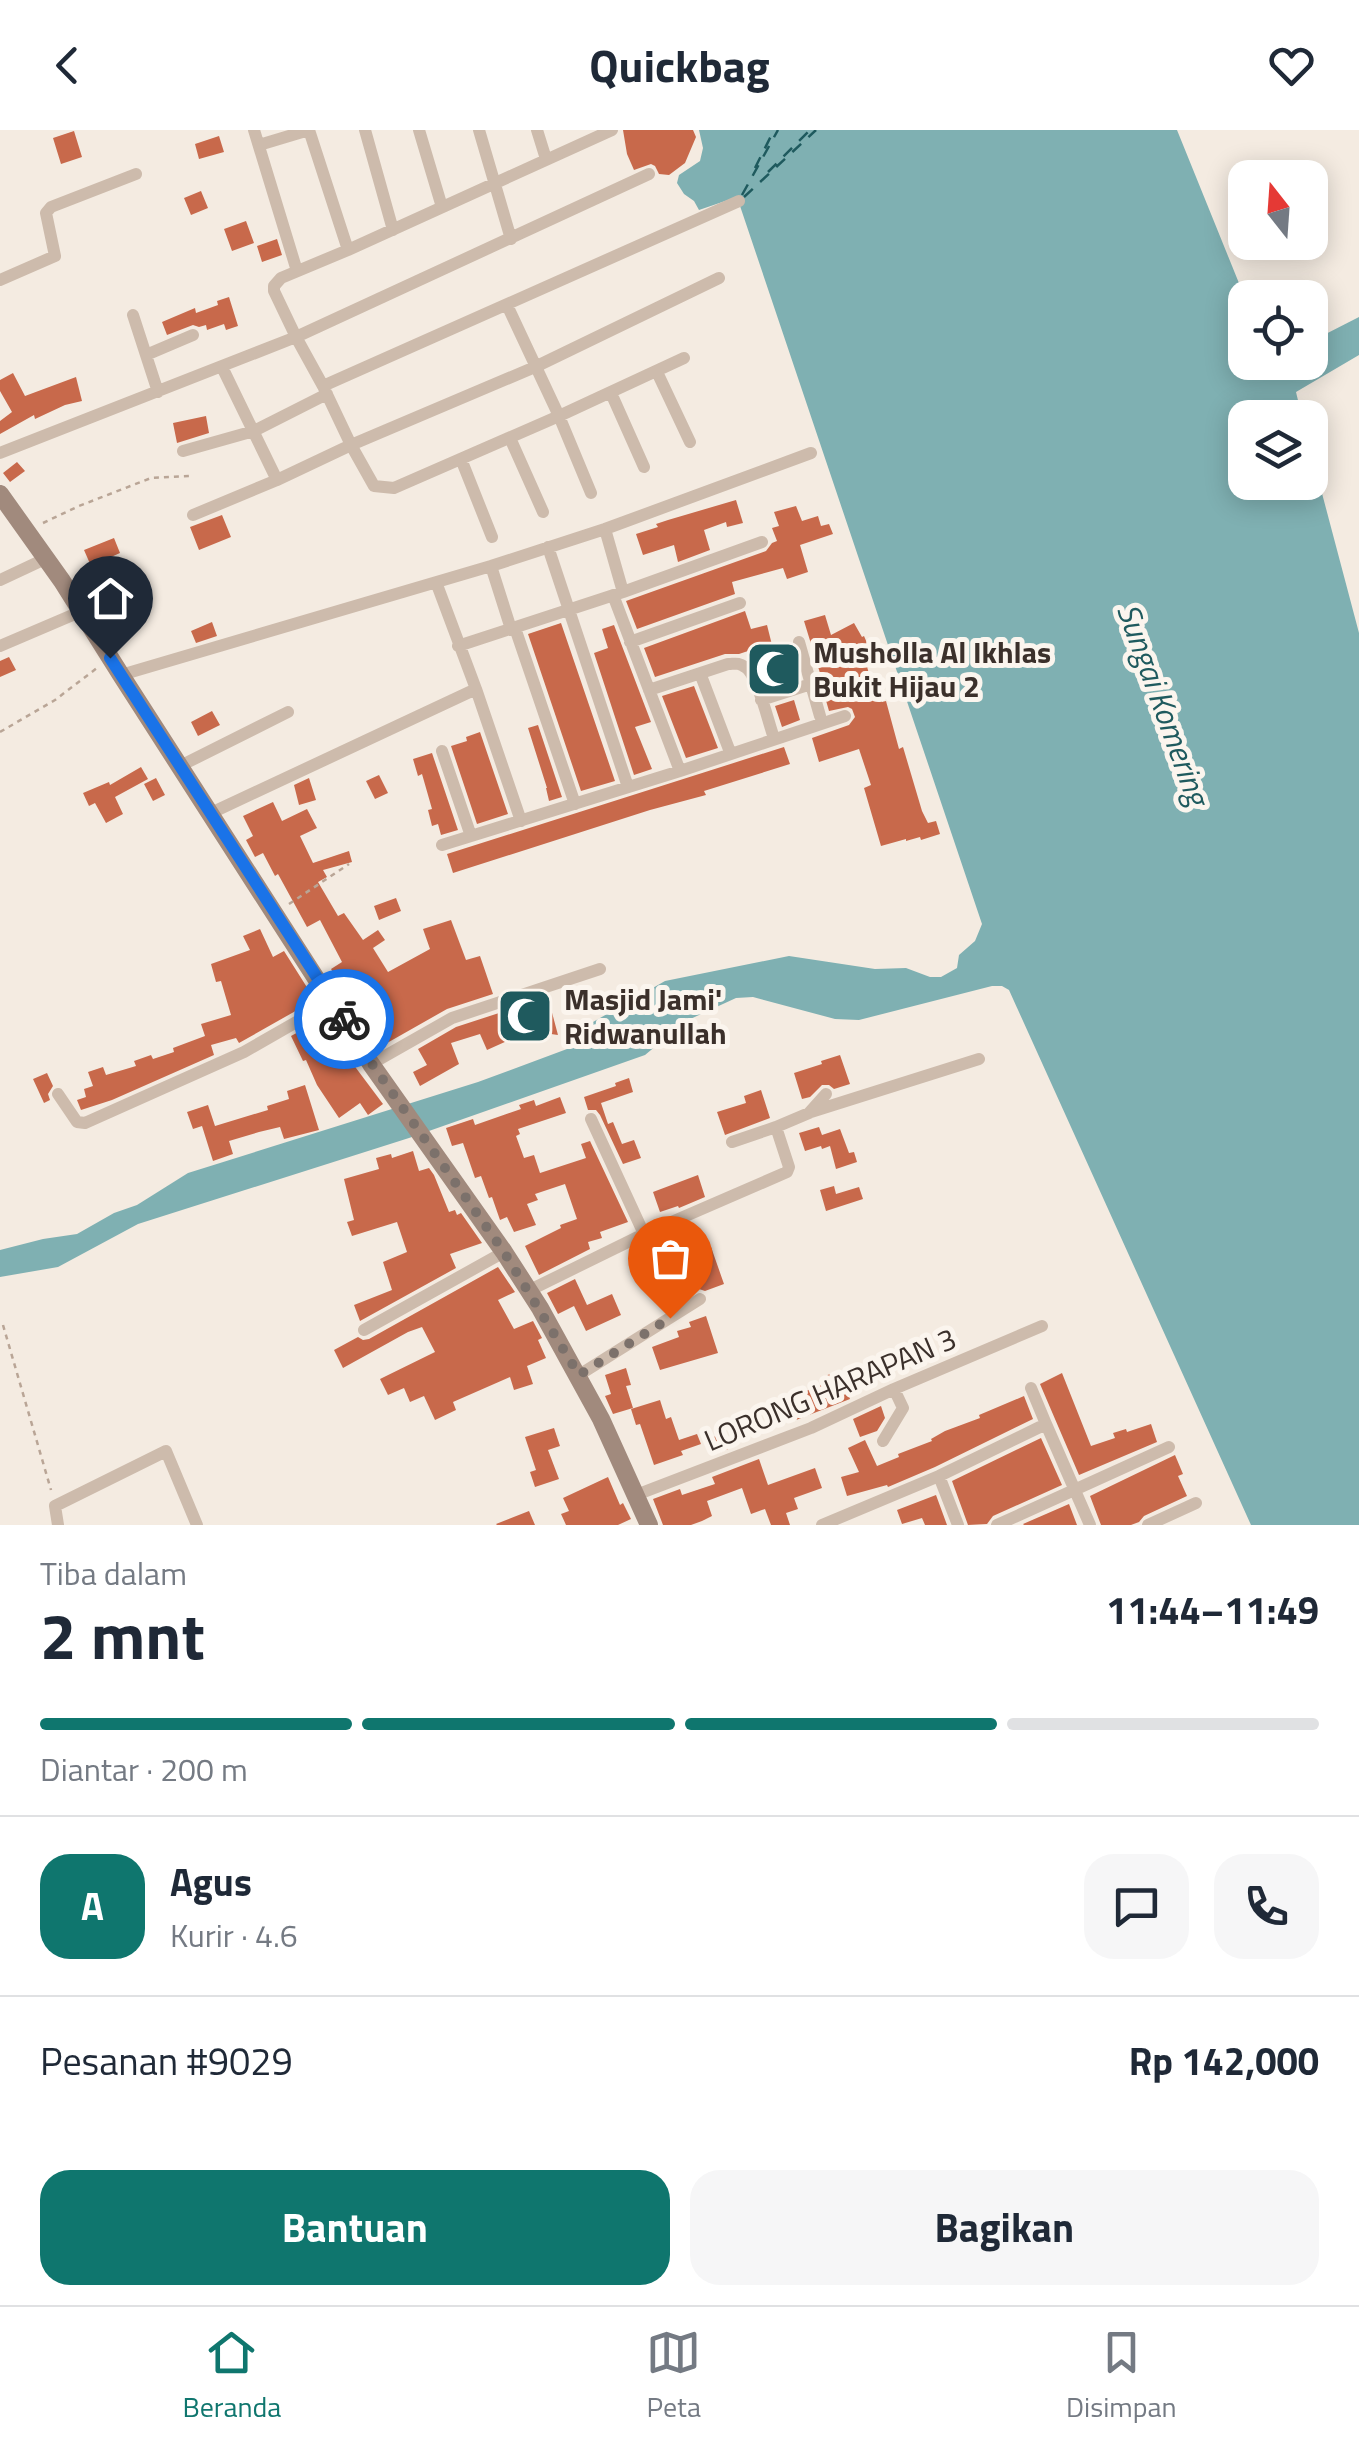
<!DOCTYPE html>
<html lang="id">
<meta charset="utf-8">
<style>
:root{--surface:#fff;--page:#f6f6f7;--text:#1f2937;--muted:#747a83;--line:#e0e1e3;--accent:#0f766e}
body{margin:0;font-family:"Titillium Web",sans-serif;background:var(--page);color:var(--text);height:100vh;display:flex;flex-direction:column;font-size:38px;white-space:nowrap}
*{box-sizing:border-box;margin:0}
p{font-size:32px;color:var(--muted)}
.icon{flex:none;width:55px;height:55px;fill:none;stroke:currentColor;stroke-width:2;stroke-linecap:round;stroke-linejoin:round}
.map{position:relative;height:1395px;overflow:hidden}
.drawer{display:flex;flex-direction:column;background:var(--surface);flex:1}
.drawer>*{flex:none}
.needle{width:65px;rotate:343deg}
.buttons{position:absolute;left:1228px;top:30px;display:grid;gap:20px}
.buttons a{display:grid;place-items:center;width:100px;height:100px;border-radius:20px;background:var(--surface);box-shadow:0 5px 25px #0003;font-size:50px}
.pin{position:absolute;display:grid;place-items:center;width:85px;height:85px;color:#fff;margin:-102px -42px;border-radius:50% 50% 50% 0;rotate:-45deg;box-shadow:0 0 10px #0007}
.pin .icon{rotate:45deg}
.courier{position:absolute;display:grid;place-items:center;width:100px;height:100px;margin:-50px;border:8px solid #1a73e8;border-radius:50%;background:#fff;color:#222;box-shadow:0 2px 12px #0007}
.head em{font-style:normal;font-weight:700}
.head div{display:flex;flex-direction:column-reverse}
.head{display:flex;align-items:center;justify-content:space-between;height:170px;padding:0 40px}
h1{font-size:65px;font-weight:700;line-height:75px}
.bar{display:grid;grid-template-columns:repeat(4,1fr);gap:15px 10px;align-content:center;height:120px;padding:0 40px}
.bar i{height:12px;border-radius:8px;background:var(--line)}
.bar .selected{background:var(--accent)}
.bar p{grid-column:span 4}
.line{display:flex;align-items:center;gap:25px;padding:0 40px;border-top:2px solid var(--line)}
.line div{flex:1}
.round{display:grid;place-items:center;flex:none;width:105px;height:105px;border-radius:30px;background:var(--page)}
.primary-button{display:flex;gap:20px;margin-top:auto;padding:20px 40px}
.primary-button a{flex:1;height:115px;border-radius:30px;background:var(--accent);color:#fff;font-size:40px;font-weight:700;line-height:115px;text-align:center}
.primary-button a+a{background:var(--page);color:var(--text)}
header{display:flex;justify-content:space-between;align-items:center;height:130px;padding:0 40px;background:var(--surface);font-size:45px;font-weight:700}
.menu{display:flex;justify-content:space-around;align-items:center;height:140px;border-top:2px solid var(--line);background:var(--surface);font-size:28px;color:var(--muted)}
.menu a{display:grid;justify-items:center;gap:5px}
.menu .selected{color:var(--accent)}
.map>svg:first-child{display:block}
</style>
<header><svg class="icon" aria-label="back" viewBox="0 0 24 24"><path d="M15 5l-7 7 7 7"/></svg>Quickbag<svg class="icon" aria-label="heart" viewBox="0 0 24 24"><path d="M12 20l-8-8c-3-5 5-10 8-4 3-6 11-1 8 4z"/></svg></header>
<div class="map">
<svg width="1359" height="1395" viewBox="0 0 1359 1395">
<rect width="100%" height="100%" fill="#f4ebe1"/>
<path fill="#7fb0b2" d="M699,0H1177L1245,168V232H1310V212L1359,187V225L1296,262L1302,287L1245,288V352H1310V318L1359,503V1395H1251L1009,860L1002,856H992L859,890L835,889L753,867L736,868L686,891L645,925L409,1008L138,1094L58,1137L0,1147V1120L43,1109L77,1104L114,1083L137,1075L188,1043L478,952L567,919L587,903L593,892L665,851L789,826L875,839L906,838L930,847H941L957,838L959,825L975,811L982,794L737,67L699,80L694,71L684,64L677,53L679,45L700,31L703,18Z"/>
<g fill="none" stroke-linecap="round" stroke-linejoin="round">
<path stroke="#1f5a5e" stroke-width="2.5" stroke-dasharray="12 10" stroke-linecap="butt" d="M755,38L774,0
M768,42L810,0
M742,65L778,0
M744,67L816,0"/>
</g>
<path fill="#c8694b" d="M623,0H693L696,7L685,33L669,45L659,44L655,36L651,34L634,40L627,24Z
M74,1L82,27L61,34L53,8Z
M219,6L224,22L199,29L195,14Z
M201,61L208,78L191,85L184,68Z
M246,91L254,113L232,121L224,99Z
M277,109L282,125L262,132L257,116Z
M229,167L238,196L226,200L224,194L207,200L206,195L199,197L193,195L167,205L162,192L195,178L196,183L218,175L217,171Z
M13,243L25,266L76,247L82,271L65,275L35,289L34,285L0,304V291L12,282L0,261V250Z
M206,286L209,303L177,313L173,293Z
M17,332L25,341L10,352L3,343Z
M736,370L743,393L727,397L726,392L704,400L710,420L678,432L674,415L643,425L636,404L658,397L656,394L668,390Z
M796,376L802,391L818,386L821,396L829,394L833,404L800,415L808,442L787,449L783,438L732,452L735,464L637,499L626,471L766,421L772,413L777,411L772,398L779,396L774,382Z
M222,385L231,407L199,420L190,397Z
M114,408L120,423L91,436L84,420Z
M745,481L751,499L767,495L773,519H791L792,525L790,550L768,557L754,532L751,520L739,524H725L655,547L644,518Z
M825,485L831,505L854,493L862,507L864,506L870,520L863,523L870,547L875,559L878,558L882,572L886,571L899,619L903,617L922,681L928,693L936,691L940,704L921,710L920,707L906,711V709L881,716L864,658L871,655L859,619L819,632L812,608L849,595L855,587L852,579L848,577L829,581L825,567L827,566L804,491Z
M212,492L217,506L196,513L191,501Z
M561,493L615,651L581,661L528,504Z
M614,495L651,592L635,597L652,639L634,645L594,523L608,518L602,499Z
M9,527L16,540L0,547V531Z
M694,556L718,618L686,628L662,566Z
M794,570L800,590L782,597L775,576Z
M212,581L220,595L198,606L191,592Z
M538,595L562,667L549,671L546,658H547L528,598Z
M480,602L508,684L477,694L451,616L467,611L466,607Z
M784,617L790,634L704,661L706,665L650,680L453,743L447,724Z
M432,623L458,700L441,705L438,694L432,696L428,680L432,679L422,644L418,646L413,629Z
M141,637L148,649L115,667L123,684L106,693L95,673L89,676L83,663L109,652L110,655Z
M379,645L388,663L375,669L366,651Z
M156,648L165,665L153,671L144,654Z
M309,648L316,670L299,675L294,655Z
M273,672L282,691L307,679L317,698L300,706L313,733L349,721L352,732L323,740L327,747L318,752L338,786L344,783L363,810L378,800L385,810L373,818L388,842L430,819L423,799L451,790L466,830L480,826L493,864L447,879L380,917L374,907L370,909L357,890L363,887L357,871L344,847L338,850L331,839L342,832L320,790L307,797L278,744L275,746L263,723L255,727L246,710L253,706L243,686Z
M396,768L401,781L379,790L374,776Z
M260,799L273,827L284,821L315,870L239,913L236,908L211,915L214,925L112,970L81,980L77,970L86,967L84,959L93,956L88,942L103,937L106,945L136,936L134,931L151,925L153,929L174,922L173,918L205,906L201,894L231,885L221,851L216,852L211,834L250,820L243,806Z
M532,872L550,875L558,905L510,898L513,878Z
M499,883L507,911L487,920L480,904L451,913L459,934L420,956L413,942L427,935L418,919L456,897Z
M326,887L347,920L344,922L383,974L368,985L360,973L339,988L317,955L306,930L303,931L291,906Z
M840,925L850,954L834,959L829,955H822L810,967L802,969L794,943L822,934L821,931Z
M47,943L53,956L48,964L50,970L44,973L33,949Z
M629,948L633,962L601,973L608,994L613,992L622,1014L634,1010L641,1028L623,1034L600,985L596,980H588L584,967L616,956L615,953Z
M305,955L319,1000L284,1009L280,997L259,1002L229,1011L233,1024L213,1031L202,996L193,999L187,982L208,975L215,996L268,980L267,976L289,969L287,961Z
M761,960L770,988L725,1005L717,982L746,973L744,966Z
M560,967L566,983L518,999L520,1004L516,1006L524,1028L534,1025L540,1043L586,1028L581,1014L590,1011L628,1092L600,1102L602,1108L588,1112L590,1119L539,1145L525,1116L561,1098L560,1095L577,1089L565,1054L535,1064L538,1070L527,1074L536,1095L514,1102L507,1087L500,1090L492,1067L489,1068L481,1046L475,1048L463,1013L452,1016L446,998L473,989L475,995L521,979L519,975L534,970L536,976Z
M819,997L822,1005L840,999L849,1023L854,1022L857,1032L836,1039L830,1016L822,1019L821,1016L805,1021L799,1003Z
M413,1021L419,1041L429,1038L434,1045L449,1082L455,1080L457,1085L461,1083L482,1113L450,1124L456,1138L360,1191L354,1175L392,1160L383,1132L407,1122L397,1092L352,1106L347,1092L354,1090L344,1049L379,1039L376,1028L391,1024L392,1028Z
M698,1045L705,1067L679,1078L678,1076L660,1082L653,1062Z
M834,1056L836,1064L859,1057L863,1069L826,1081L820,1060Z
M711,1117L724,1154L705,1161L699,1159L687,1126Z
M498,1137L515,1162L498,1170L514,1199L533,1191L542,1208L538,1210L546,1228L527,1236L533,1254L514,1260L510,1247L453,1272L456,1280L435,1290L424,1266L410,1272L404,1258L388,1265L380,1249L435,1222L422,1197L408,1202L343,1238L334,1220L358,1207L363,1210L369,1209Z
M575,1149L587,1175L612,1164L621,1185L586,1201L574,1176L558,1184L547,1163Z
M706,1186L718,1223L660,1240L652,1217L679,1207L677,1201L691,1197L689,1192Z
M626,1238L631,1255L626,1256L633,1278L613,1284L605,1266L611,1264L605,1245Z
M841,1241L850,1269L791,1292L789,1287L774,1292L768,1276L826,1253L824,1246Z
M1062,1243L1091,1316L1115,1308L1113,1303L1126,1299L1127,1302L1151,1294L1157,1312L1079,1345L1040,1254Z
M1024,1266L1033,1289L935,1337L888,1357L887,1355L847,1366L841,1347L859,1342L848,1318L865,1310L877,1336L899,1327L898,1324L932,1311L931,1309L945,1301L980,1288L979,1285Z
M660,1270L666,1289L671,1287L679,1310L697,1304L701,1314L681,1321L683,1325L654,1335L640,1294L636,1295L631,1279Z
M881,1276L885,1288L877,1301L860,1307L853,1289Z
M554,1298L560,1316L548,1320L559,1349L535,1357L530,1342L536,1340L525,1307Z
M723,1304L728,1319L716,1324L710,1308Z
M1041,1308L1062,1355L993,1386L987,1394L968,1395L952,1351Z
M1175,1325L1183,1344L1178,1346L1187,1366L1144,1386L1139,1392L1131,1395H1101L1090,1366Z
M759,1329L768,1355L815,1338L822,1358L794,1368L798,1379L786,1383L790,1395H771L765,1379L751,1384L742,1358L707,1371L712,1386L702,1391L691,1395H663L653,1369L680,1359L682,1365L715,1354L712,1347Z
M608,1347L620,1375L623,1373L631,1389L618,1395H566L561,1384L569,1381L563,1368Z
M936,1365L947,1395H925L922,1388L902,1394L897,1380Z
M1069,1374L1077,1395H1024L1023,1394Z
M529,1381L535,1395H497L496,1394Z"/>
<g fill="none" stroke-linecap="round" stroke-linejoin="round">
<path stroke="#b9a596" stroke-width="2.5" stroke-dasharray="5 5" stroke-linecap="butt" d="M43,393L79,376L151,348L189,346
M0,602L55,570L97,538
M289,774L349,734
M3,1195L51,1360"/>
<path stroke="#cdbbac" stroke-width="12" d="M254,0L297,141
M309,0L348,120
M365,0L393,100
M419,0L442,77
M479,0L511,109
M537,0L546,29
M612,0L348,120L281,148L274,156V161L296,207L649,44
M259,15L309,0
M0,150L55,126L46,83L51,77L136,44
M507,175L559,286L394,358L374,356L351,315L535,237L719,148
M133,185L158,262
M146,225L193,205
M222,237L277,350
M657,242L690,312
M323,256L739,71
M611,263L644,337
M510,308L543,382
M183,321L254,301L327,264
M0,323L296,207L323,256L351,315L277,350L193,385
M461,329L492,407
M591,363L559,286L684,228
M605,399L623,462
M548,417L628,657
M491,436L511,499
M0,450L47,428
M436,452L476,559L521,691
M613,465L680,641
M515,498L575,674
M630,512L740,473
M799,512L820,586
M0,516L82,481
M458,516L623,462L762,412
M700,543L730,622
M121,545L491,436L605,399L811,323
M649,560L728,534C735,534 738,532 745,537C758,545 768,592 774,608
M761,570L811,554
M442,621L471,706L680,641L845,586
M180,636L288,582
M211,683L476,559
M442,715L471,706
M371,934L452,888L600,839
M58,964L77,992L85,993L244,922L333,871
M811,982L979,929
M591,989L644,1104
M732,1012L776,997
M528,1161L644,1104L787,1042L789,1037L776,997L809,983L826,964
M364,1200L504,1122
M579,1245L700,1169
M1031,1258L1046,1294
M883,1311L903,1278L894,1259
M939,1346L958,1395
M636,1365L811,1298L894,1259L1042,1196
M58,1395L55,1376L166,1321L197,1395
M822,1395L939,1346L1046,1294L1090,1395
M997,1395L1169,1317
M1148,1395L1196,1373"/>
<path stroke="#a18a7d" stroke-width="18" d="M0,364L62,451L121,545L371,934L504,1122L540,1178L601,1289L649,1395"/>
</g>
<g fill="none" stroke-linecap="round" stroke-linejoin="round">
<path stroke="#7c716b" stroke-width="10" stroke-dasharray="0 18" d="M344,889L372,934L504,1122L579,1245L670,1188"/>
<path stroke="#1a73e8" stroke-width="12" d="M110,528L344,889"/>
</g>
<defs>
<g id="mosque-square" transform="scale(2.875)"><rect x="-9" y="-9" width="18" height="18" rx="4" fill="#1f5a5e" stroke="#fbf5ee"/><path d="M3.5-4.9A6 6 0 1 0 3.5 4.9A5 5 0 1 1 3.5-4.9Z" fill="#fff"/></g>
</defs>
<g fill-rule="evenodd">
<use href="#mosque-square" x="774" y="539"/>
<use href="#mosque-square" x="525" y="886"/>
</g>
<g text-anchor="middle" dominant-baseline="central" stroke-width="10" stroke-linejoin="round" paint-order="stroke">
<g font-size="30" font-weight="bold" fill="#3b302b" stroke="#fbf5ee" text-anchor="start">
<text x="813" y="522">Musholla Al Ikhlas<tspan x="813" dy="34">Bukit Hijau 2</tspan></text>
<text x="564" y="869">Masjid Jami'<tspan x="564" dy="34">Ridwanullah</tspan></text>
</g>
<g font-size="30" fill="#3b302b" stroke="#fbf5ee">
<text transform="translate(830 1259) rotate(-23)">LORONG HARAPAN 3</text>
</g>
<g font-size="32" font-style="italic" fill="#1f5a5e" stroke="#fbf5ee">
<text transform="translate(1164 574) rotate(70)">Sungai Komering</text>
</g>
</g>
</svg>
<div class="buttons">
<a><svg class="needle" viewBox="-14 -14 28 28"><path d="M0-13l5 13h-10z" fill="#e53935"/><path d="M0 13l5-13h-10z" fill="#747a83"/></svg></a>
<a><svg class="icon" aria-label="locate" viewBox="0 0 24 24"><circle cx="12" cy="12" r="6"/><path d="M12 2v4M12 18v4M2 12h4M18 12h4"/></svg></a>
<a><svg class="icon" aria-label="layers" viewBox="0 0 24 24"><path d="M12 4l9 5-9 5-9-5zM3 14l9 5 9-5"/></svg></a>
</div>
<div class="pin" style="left:670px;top:1188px;background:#ea580c"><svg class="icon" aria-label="bag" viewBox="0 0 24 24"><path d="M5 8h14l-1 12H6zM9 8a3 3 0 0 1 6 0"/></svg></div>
<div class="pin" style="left:110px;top:528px;background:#1f2937"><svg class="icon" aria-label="home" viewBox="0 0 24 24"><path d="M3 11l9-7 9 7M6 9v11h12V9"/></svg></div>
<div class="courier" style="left:344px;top:889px"><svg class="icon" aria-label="bike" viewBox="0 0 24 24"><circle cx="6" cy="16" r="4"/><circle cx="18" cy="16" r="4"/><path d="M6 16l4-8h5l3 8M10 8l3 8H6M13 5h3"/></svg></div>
</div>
<section class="drawer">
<div class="head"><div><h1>2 mnt</h1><p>Tiba dalam</p></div><em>11:44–11:49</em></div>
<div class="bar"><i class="selected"></i><i class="selected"></i><i class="selected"></i><i></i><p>Diantar · 200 m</p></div>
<div class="line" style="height:180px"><b class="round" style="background:var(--accent);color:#fff">A</b><div><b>Agus</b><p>Kurir · 4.6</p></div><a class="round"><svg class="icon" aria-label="chat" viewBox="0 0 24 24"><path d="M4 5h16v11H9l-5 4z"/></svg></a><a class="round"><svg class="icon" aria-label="phone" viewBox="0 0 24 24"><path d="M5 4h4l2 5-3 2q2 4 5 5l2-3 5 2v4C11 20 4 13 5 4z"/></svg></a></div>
<div class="line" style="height:130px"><div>Pesanan #9029</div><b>Rp 142,000</b></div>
<div class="primary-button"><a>Bantuan</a><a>Bagikan</a></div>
</section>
<nav class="menu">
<a class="selected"><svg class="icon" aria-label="home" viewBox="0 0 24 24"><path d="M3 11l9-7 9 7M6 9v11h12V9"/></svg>Beranda</a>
<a><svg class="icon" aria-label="map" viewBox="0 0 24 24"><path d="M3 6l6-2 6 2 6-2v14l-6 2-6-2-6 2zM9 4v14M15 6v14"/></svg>Peta</a>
<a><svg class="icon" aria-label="saved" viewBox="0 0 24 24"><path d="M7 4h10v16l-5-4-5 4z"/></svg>Disimpan</a>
</nav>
